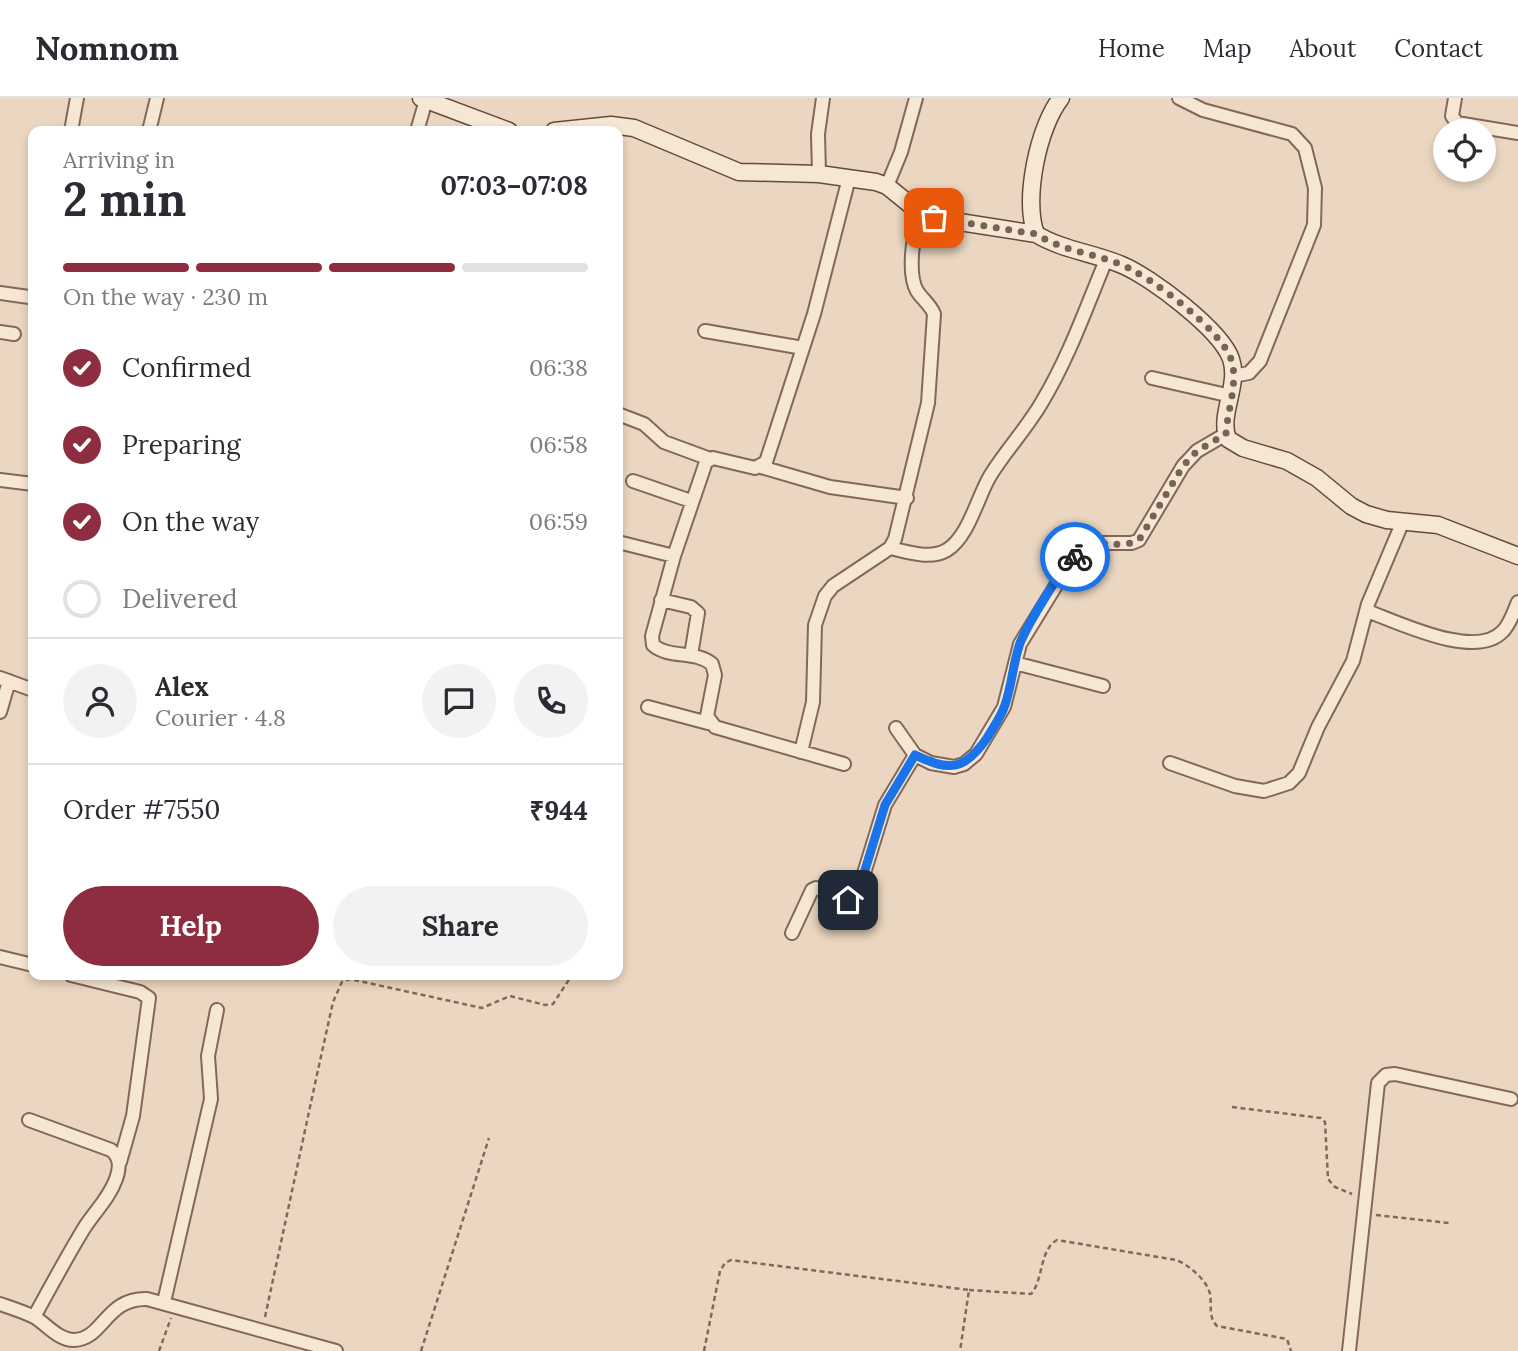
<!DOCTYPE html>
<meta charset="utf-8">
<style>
:root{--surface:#fff;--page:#f2f2f3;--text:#2b2b33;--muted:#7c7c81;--line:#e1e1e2;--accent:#8f2d40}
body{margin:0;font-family:Lora,serif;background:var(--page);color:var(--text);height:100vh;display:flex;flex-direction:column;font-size:26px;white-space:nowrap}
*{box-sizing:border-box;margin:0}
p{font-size:23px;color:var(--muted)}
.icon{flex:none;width:38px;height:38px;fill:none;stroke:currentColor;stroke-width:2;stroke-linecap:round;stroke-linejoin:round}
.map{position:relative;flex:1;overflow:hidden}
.side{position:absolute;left:28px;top:28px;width:595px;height:854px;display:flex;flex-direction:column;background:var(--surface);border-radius:14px;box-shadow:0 4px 10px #0003}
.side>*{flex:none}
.tools{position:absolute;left:1433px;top:21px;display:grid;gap:14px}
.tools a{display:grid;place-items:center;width:63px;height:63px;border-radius:50%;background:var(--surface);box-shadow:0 4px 10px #0003;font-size:35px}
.pin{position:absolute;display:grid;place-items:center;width:60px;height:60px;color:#fff;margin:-30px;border-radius:14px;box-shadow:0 4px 10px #0006}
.courier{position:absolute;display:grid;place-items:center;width:70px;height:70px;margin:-35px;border:5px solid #1a73e8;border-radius:50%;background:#fff;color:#222;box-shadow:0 2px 9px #0007}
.headline em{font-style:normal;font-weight:700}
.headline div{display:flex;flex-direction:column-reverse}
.headline{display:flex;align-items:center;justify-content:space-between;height:119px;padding:0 35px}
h1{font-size:46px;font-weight:700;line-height:52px}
.bar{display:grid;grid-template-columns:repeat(4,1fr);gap:10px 7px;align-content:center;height:84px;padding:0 35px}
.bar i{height:9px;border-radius:5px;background:var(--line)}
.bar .on{background:var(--accent)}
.bar p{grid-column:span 4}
.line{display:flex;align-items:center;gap:18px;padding:0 35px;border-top:2px solid var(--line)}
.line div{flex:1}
.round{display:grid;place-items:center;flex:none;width:74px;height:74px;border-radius:37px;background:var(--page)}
ol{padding:0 35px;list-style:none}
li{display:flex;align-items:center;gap:21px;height:77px}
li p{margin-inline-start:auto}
li .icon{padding:7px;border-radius:50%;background:var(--accent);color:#fff;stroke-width:4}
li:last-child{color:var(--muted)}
li i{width:38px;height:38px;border:4px solid var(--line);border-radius:50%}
.action{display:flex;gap:14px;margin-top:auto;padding:14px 35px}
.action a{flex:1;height:80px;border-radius:42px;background:var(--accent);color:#fff;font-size:28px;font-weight:700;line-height:80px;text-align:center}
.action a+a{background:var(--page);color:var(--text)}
header{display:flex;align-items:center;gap:42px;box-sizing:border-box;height:98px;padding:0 35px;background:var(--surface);border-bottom:2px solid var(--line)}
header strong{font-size:33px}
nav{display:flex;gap:38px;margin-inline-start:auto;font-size:24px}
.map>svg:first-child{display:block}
</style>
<header>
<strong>Nomnom</strong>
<nav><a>Home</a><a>Map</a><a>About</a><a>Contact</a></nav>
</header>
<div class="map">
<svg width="1518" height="1253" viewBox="0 0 1518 1253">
<rect width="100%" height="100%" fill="#ebd7c1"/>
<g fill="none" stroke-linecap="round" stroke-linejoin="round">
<g stroke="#83685a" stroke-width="16">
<path id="street" d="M1179,0L1203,12L1292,36L1305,50L1315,90L1314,127L1260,263L1249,275L1233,278
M1455,0L1452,18L1457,25L1518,35
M71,33L77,0
M149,33L157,0
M417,33L426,2
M819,76L818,36L823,0
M887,88L901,54L916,0
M0,195L29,199
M705,233L803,250
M0,234L14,236
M1152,280L1231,298
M618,316L644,326L664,344L710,361
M761,369L830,389L907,400
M0,382L33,386
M633,383L691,403
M618,444L674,458
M890,450C908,454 930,462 947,452C969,438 977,400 990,378C1006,352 1027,330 1042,304C1069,259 1086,210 1106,162
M661,502L691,509L698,515L691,557
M1367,513C1398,524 1476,563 1503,533C1510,526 1514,513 1518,504
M1015,565L1103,588
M0,580L33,592
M648,609L708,625
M0,614L9,583
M896,630L915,657L931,665L954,669L964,666L976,656L1004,609L1020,546L1071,463L1094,445H1132L1139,442L1183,368L1197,353L1226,336
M801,654L813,604L815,527L825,498L833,488L890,450L895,441L928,305L934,216C930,206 922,201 917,193C907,176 913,132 921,114
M1170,665L1235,688L1264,693L1289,685L1299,675L1318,629L1353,563L1368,506L1403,423
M844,666L715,629L707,618L715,577L712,566C695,552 669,561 653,547L652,538L674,458L706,364L713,360L755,370L766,364L814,216L849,80
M792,835L812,792L816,790L848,802L857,798L885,707L915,657
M0,859L33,867
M71,877L140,894L149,900L133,1018L120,1064
M29,1022L111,1052C121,1060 120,1070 116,1081C109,1101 93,1115 83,1132C66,1160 50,1190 34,1219
M164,1204L211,1001L208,958L217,912
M0,1206C12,1210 25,1214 36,1220C48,1228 59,1242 74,1242C104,1241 105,1200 147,1201L336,1253
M1349,1253L1378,985L1386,977L1395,976L1511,1001"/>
</g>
<g stroke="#654a3d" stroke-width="19">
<path id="secondary" d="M421,0L509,33
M1061,0C1038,29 1023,102 1036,136C1062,152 1094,155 1122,167C1151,179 1221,232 1231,261C1240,287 1218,317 1228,341L1243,350L1287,363L1317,380L1351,408L1366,416L1387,422L1438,427L1518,458
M554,33L611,27L634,30L739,74L819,76L876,84L887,88L913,109L934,120L1036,136"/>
</g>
<path stroke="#83685a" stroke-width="2.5" stroke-dasharray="5 3.5" stroke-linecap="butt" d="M1232,1009L1321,1020L1325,1024L1328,1081L1335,1089L1352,1096
M1376,1117L1449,1125
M969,1192L1031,1196C1044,1181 1039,1152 1057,1142L1176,1162C1189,1167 1207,1182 1210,1196C1212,1208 1208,1219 1217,1228L1287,1241L1291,1253
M265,1219L316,981L333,904L342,884L350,881L482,910L510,898L545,907L553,906L572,877
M159,1253L171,1220
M421,1253L489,1040
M704,1253L720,1173L725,1165L731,1162L969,1192L960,1253"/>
<use href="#street" stroke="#f6e6d4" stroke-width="12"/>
<use href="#secondary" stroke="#f6e6d4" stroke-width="16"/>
</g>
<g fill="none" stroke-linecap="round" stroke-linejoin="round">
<path stroke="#746356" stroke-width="7" stroke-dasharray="0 12.6" d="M934,120L1036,136C1062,153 1094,155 1122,167C1151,179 1221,232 1231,261C1239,284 1227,313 1226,336L1197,353L1183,368L1139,442C1114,454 1101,434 1075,459"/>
<path stroke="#1a73e8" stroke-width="9" d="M848,802L857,798L885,707L915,657C950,674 965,672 987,640C993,630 1001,619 1005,607C1012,587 1013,565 1020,545C1029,524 1059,474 1075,459"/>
</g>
</svg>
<div class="tools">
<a><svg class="icon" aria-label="locate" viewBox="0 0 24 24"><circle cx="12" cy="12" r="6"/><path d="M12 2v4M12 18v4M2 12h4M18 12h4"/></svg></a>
</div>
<div class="pin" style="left:934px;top:120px;background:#ea580c"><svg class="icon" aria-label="bag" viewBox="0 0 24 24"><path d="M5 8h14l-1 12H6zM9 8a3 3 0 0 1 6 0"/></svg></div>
<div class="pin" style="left:848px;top:802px;background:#1f2937"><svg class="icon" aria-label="home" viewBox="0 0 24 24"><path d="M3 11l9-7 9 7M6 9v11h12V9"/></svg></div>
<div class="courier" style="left:1075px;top:459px"><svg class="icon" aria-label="bike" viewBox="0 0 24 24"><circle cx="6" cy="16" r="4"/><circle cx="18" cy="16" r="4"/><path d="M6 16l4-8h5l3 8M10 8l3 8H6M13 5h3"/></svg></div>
<section class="side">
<div class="headline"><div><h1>2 min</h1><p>Arriving in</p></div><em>07:03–07:08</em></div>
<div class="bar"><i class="on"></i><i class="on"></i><i class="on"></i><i></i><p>On the way · 230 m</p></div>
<ol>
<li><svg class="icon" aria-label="check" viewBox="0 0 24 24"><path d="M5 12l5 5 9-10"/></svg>Confirmed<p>06:38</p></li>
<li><svg class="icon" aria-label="check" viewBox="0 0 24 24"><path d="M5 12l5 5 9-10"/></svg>Preparing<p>06:58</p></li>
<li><svg class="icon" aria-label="check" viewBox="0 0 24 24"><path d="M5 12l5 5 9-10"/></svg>On the way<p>06:59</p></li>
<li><i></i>Delivered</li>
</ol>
<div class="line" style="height:126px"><a class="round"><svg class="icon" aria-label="person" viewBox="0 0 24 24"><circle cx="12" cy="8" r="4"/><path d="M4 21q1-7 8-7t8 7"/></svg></a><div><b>Alex</b><p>Courier · 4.8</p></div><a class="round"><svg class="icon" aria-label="chat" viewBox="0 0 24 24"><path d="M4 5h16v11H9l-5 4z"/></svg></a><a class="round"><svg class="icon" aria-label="phone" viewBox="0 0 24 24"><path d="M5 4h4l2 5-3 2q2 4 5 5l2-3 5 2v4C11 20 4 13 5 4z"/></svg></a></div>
<div class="line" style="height:91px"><div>Order #7550</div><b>₹944</b></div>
<div class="action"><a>Help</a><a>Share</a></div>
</section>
</div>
